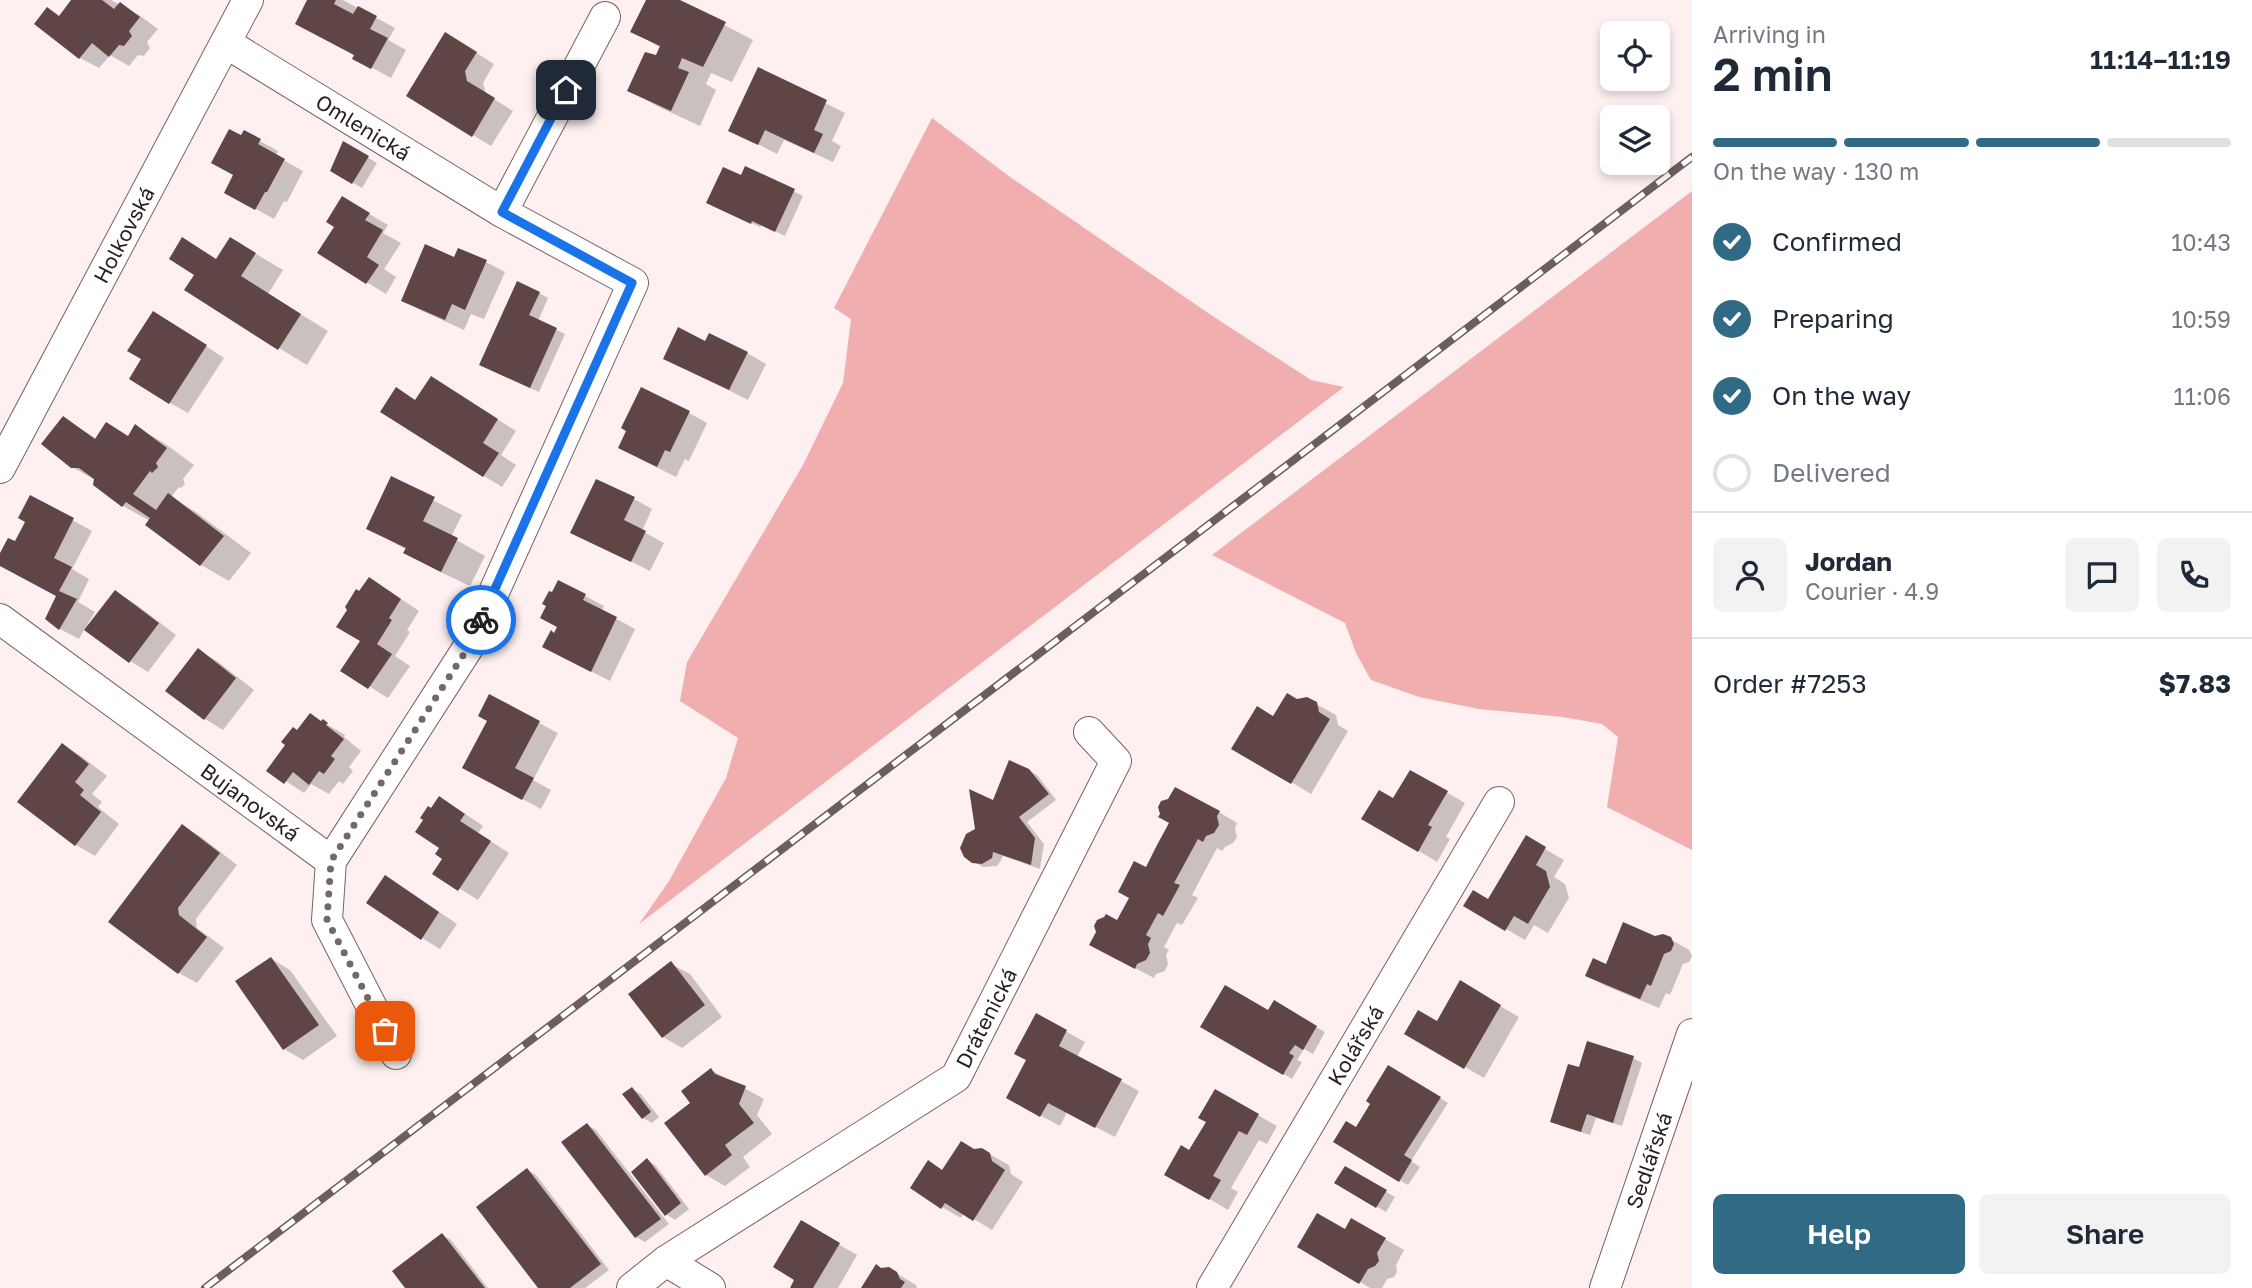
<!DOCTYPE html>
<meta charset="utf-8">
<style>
:root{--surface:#fff;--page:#f2f2f3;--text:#1f2937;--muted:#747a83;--line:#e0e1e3;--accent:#316a84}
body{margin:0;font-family:"Golos Text",sans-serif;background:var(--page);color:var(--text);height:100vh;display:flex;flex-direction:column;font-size:26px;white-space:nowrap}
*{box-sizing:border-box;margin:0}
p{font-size:23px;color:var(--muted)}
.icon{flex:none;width:38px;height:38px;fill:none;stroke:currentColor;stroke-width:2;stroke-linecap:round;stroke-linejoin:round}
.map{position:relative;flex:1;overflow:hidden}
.details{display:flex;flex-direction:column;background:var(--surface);width:560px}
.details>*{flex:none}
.tools{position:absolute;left:1600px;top:21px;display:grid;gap:14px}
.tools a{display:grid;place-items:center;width:70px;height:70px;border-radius:10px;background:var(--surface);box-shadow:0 4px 10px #0003;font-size:35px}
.pin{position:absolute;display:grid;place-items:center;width:60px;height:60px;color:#fff;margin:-30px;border-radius:14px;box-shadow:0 4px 10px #0006}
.courier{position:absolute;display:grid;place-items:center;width:70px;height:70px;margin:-35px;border:5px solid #1a73e8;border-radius:50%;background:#fff;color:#222;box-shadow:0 2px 9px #0007}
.overview em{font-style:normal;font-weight:600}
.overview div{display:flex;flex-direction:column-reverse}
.overview{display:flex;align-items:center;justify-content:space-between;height:119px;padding:0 21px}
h1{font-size:46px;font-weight:600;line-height:52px}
.bar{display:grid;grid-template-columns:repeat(4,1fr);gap:10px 7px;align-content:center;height:84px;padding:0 21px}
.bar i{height:9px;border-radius:5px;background:var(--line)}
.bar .current{background:var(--accent)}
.bar p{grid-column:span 4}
.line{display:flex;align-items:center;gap:18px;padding:0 21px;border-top:2px solid var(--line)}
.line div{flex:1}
.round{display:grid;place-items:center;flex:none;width:74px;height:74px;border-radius:10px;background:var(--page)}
ol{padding:0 21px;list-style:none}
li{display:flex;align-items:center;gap:21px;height:77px}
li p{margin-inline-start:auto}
li .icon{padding:7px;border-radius:50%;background:var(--accent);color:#fff;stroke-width:4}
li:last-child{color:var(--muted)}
li i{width:38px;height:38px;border:4px solid var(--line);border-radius:50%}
.action{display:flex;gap:14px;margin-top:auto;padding:14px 21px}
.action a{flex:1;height:80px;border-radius:10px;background:var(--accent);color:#fff;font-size:28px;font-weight:600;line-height:80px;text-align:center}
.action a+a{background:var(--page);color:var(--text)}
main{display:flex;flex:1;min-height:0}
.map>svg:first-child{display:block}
</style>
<main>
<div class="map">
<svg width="1692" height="1288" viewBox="0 0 1692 1288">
<rect width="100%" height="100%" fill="#fef0f0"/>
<path fill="#f0aeae" d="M932,118L1010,177L1211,315L1311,380L1344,387L639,924L669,881L726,778L738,738L680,701L687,662L803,465L843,383L851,319L834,308Z
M1692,191V850L1607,807L1618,737L1602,724L1563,717L1479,709L1419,697L1371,680L1356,653L1345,623L1212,555Z"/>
<path fill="#0003" d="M73,0H111L139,15L158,29L147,42L150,48L144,56L138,55L129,66L110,55L99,68L80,58L36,24L47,9L60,17Z
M309,0H343L395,28L388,40L406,50L391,78L354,58L356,55Z
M648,0H676L753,40L732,82L711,73L706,84L716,90L700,126L657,106L629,90L657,57L661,48L632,31Z
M464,45L494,64L483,83L486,94L513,111L491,146L408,96Z
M759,70L845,113L832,141L841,146L833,162L784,140L777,154L730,130Z
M242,138L260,141L278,151L276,156L303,171L287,202L284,201L274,219L245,203L235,175Z
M344,143L377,163L362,188L332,171Z
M746,168L803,196L785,236L762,225L760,227L717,207L742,178Z
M342,198L388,225L383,233L401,243L384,269L396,277L386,294L319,253L336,226Z
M231,239L283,270L268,294L328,331L307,365L279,348L217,260Z
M455,259L486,262L505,272L484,319L471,314L464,330L422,311L403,300Z
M539,293L548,298L538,321L565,334L539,392L490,370Z
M172,324L224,358L188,413L170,403L144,359Z
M706,343L747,353L766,364L748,400L665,358Z
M450,389L516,431L501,455L516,465L502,487L484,476L417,401Z
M689,413L707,423L689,461L685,459L676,477L638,458Z
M63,418L97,439L129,437L136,427L164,443L194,465L183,479L185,484L181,488L179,487L171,497L196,512L251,553L229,581L201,565L147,524L150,521L123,506L95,484V480L72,467Z
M392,479L462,515L451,537L485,556L470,586L434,569L406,553L407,550L368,528Z
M31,497L92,531L72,569L89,579L78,602L95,612L87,625L89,627L115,592L134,603L176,635L148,672L130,661L85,628L79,639L60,629L47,618L58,596L0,565V557L16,543L27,522Z
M634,499L652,509L642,531L664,543L650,571L572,532Z
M559,582L604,606L602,611L635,629L610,681L563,657L555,635L559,627L553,594Z
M388,590L419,611L407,630L410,632L395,656L410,666L388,698L343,670L362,641L360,594Z
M198,651L217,661L254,690L223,730L205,719Z
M1307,699L1336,715L1338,725L1348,731L1311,794L1234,748L1297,701Z
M323,722L345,735L344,737L361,751L349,767L353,771L343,784L339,781L329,794L311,784L304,793L269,770L297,732Z
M539,723L558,733L533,780L551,790L541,809L483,778Z
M63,745L81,756L107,776L92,794L102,802L98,807L119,824L95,856L76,845L19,802Z
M1029,770L1038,776L1056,800L1027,822L1044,844L1040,869L1003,856L1000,862L997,866L983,867L973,861L976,830Z
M1411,772L1465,803L1446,837L1450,839L1437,862L1364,818L1394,800Z
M458,809L483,826L478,833L509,853L478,900L435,873L444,859L441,848Z
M1219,812L1237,823L1235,828L1237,837L1233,843L1225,847L1222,851L1217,848L1192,895L1198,898L1182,925L1177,923L1164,947L1169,950L1166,955L1168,964L1165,971L1156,974L1154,978L1110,955L1118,922L1147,869Z
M182,826L201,837L237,865L196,919L197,928L224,948L197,983L179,973L111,921Z
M1526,838L1564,860L1554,877L1565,884L1569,898L1548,933L1534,925L1525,940L1466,906L1489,901Z
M404,888L457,924L440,949L422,938Z
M1655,937L1670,939L1689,950L1692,956L1689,962L1683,964L1670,995L1666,993L1659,1008L1606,986L1587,976Z
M272,959L290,970L337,1036L303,1060L284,1049Z
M671,964L690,974L722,1017L682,1048L663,1037Z
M1460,983L1519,1017L1484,1078L1406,1033L1438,1023Z
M1274,1003L1325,1032L1313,1054L1304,1049L1297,1060L1302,1062L1292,1079L1203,1026L1269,1012Z
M1036,1015L1085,1042L1077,1057L1139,1091L1115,1137L1067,1112L1060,1126L1008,1098L1028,1060Z
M1633,1058L1642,1063L1622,1126L1596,1118L1590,1135L1561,1126L1552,1121L1580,1070Z
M1389,1067L1448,1103L1411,1161L1420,1167L1408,1185L1335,1142L1357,1129L1373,1103Z
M711,1070L764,1099L757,1115L772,1134L743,1157L750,1167L725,1186L706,1175L692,1103Z
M632,1089L641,1094L659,1117L652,1123L643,1118Z
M1216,1091L1277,1126L1267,1144L1259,1140L1231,1188L1238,1192L1228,1210L1167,1174L1190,1152L1208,1122Z
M587,1125L596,1130L669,1224L645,1242L636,1237L564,1142Z
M982,1150L1009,1165L1011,1174L1023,1182L992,1230L964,1213L961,1218L942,1207L943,1171L975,1151Z
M648,1160L656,1166L689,1209L675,1220L666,1214Z
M1345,1168L1395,1197L1386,1212L1336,1183Z
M528,1170L536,1175L609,1270L585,1288H540Z
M1352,1220L1404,1250L1396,1265L1397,1272L1394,1277L1387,1279L1382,1288H1370L1299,1246L1346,1231Z
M802,1223L857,1255L838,1288H792L797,1280Z
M442,1235L451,1240L488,1288H407Z
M889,1269L916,1285L917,1288H863L881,1270Z"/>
<path fill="#5f4545" d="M71,0H102L114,9L120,2L140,17L129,31L132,36L124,46L119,45L109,57L92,43L79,59L34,24L47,7L59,16Z
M307,0H336L334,4L353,14L358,6L377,16L370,29L388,38L371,69L352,59L354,55L295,24Z
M646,0H680L726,22L703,67L682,58L678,68L689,72L671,111L627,91L645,52L656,55L660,46L630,32Z
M445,32L477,52L465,71L467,81L495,98L472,137L406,96Z
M758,67L827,100L814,130L823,134L814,153L765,130L758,145L728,131Z
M229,129L241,135L244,130L261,139L258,144L285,159L267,192H265L255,210L224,193L233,175L211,163Z
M343,141L369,156L352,184L330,171Z
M745,166L795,189L775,232L752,221L751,224L706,203L723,167L741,175Z
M342,196L370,213L365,220L383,230L367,257L379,265L366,284L317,253L334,227L326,222Z
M182,237L216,259L230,237L256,253L241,276L301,314L278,350L184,290L194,275L169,259Z
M425,244L454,257L458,248L487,260L465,310L452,304L445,320L401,301Z
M517,281L540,292L529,315L557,328L530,388L479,365Z
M153,311L207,345L169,404L129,379L141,359L127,351Z
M678,327L705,341L709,333L748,352L729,390L663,359Z
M431,376L498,419L483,443L499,453L483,477L380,412L396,387L415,400Z
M641,387L690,411L670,452L665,450L657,467L618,448L626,431L621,428Z
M63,416L95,439L106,422L128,436L135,424L167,448L156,463L158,467L152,473L150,471L133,494L156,510L168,493L224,536L200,566L145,525L150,518L126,502L122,507L93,485L94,479L79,468H71L41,444Z
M391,476L435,497L423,521L458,538L441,572L403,553L406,548L366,529Z
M596,479L635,497L624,520L646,531L631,562L570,533Z
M30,495L74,518L54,558L72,567L59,591L77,599L59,630L45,619L56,596L0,566V553L8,538L15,541L25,522L18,518Z
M369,577L401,599L389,618L392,620L377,644L392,654L368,689L340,671L360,641L336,627L347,610L345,607L356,589L359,591Z
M558,580L586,594L583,600L617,617L591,672L542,647L551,630L554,633L557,627L540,618L546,606L542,604L549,591L552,592Z
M115,590L159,623L129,663L84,630Z
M198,648L236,678L204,720L165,691Z
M1287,693L1297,699L1307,697L1317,702L1319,712L1330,719L1291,784L1231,749L1257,706L1273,716Z
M489,694L540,721L515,768L534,778L522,800L462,768L487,721L478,716Z
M310,713L321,721L323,719L328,723L326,725L344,739L331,756L335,759L324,774L319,771L309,785L293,772L284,784L266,771L285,745L281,742L293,727L297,730Z
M62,743L89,764L75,782L84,790L80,795L101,812L75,846L17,802Z
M1009,760L1029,769L1049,794L1019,817L1035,838L1031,865L993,852L992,858L982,864L972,863L964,857L960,848L966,834L975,829L969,789L993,800Z
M1410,770L1448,791L1428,825L1432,827L1418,852L1361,819L1379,790L1393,798Z
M1175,787L1220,811L1217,816L1219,825L1214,833L1206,836L1203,842L1198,839L1174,883L1180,885L1163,916L1158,913L1146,935L1151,938L1148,944L1150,953L1146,960L1137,964L1135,969L1089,945L1096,932L1094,926L1097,920L1104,917L1106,914L1117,920L1129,898L1118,892L1134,861L1146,867L1157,845L1169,823L1158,817L1160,814L1158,807L1161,801L1168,799Z
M439,796L465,814L460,821L491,841L458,891L432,874L442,859L435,854L439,848L415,832L423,820L420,818L428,806L431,808Z
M182,824L220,853L178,908L179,915L207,937L178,974L108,922Z
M1526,835L1546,847L1536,865L1546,871L1550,887L1528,924L1514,916L1505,931L1463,906L1473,890L1488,899Z
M385,875L439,912L421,940L366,903Z
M1623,922L1655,936L1663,934L1671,937L1674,944L1671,951L1664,954L1651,986L1647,984L1640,999L1585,976L1593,958L1606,964Z
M271,957L319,1025L283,1050L235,981Z
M671,961L705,1005L662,1038L628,994Z
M1460,980L1501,1005L1464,1069L1404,1034L1418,1010L1437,1021Z
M1225,985L1268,1010L1274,1000L1317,1026L1303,1050L1295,1045L1289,1053L1294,1056L1283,1075L1200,1027Z
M1036,1013L1067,1030L1059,1046L1122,1079L1095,1128L1048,1103L1040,1117L1006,1098L1026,1060L1014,1054Z
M1587,1041L1634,1056L1613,1123L1587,1114L1581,1132L1550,1122L1568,1064L1579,1067Z
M1388,1065L1441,1097L1404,1155L1412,1160L1399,1182L1333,1142L1346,1121L1356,1127L1370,1104L1366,1101Z
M711,1068L715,1074L746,1086L739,1104L754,1123L725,1145L732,1155L705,1176L664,1123L690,1103L681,1091Z
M632,1087L651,1112L642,1119L622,1094Z
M1215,1089L1259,1114L1247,1135L1239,1131L1213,1176L1221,1180L1209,1200L1164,1175L1181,1145L1189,1150L1206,1122L1198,1118Z
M587,1123L661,1219L635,1238L561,1142Z
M961,1141L974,1149L982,1148L990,1153L992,1161L1005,1170L973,1221L945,1203L941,1209L910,1188L928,1160L942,1170Z
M647,1158L681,1203L665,1216L631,1172Z
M1345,1166L1387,1190L1376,1208L1334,1183Z
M527,1168L601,1264L570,1288H538L476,1207Z
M1317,1213L1345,1229L1351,1218L1386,1238L1377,1253L1379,1261L1375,1266L1368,1269L1359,1284L1297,1247Z
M801,1220L840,1243L813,1288H790L794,1280L773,1267Z
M442,1233L485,1288H405L392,1271Z
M876,1264L881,1268L889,1267L897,1272L900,1279L905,1282L901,1288H861Z"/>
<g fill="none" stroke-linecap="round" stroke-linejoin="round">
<g stroke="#7c6060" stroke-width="32">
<g id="street">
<path id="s1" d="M226,43L502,212L633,283L471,643L331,861L327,920L396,1054"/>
<path d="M502,212L605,17"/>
<path id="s2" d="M0,468L248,0"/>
<path id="s3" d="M0,619L331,861"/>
<path d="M666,1261L710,1288"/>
<path id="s4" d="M632,1288L666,1261L956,1077L1116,761L1089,732"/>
<path id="s5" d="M1212,1288L1499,802"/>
<path id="s6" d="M1605,1288L1692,1034"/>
</g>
</g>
<use href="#street" stroke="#fff" stroke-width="30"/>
<g stroke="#6a5e5e" stroke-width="8">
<path id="rail" d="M205,1288L1692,157"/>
</g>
<use href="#rail" stroke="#fff" stroke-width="5" stroke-dasharray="16" stroke-linecap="butt"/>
</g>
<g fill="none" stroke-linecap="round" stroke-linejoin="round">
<path stroke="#746868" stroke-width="7" stroke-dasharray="0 12.6" d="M385,1031L327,920L331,861L471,643L481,620"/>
<path stroke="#1a73e8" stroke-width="9" d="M481,620L632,283L502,212L566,90"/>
</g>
<g text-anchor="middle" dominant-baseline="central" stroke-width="7" stroke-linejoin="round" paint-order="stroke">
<g font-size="21" fill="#2a1e1e" stroke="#fff">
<text stroke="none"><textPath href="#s1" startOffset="161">Omlenická</textPath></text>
<text stroke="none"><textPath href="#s2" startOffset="264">Holkovská</textPath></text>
<text stroke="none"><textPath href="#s3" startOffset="310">Bujanovská</textPath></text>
<text stroke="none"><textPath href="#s4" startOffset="453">Drátenická</textPath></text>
<text stroke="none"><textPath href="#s5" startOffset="282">Kolářská</textPath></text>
<text stroke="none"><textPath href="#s6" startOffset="135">Sedlářská</textPath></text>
</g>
</g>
</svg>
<div class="tools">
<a><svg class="icon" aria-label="locate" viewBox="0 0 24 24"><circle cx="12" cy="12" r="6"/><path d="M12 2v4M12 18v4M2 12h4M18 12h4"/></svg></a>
<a><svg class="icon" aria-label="layers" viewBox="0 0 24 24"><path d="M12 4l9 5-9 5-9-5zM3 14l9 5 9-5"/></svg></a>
</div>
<div class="pin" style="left:385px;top:1031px;background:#ea580c"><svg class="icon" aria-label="bag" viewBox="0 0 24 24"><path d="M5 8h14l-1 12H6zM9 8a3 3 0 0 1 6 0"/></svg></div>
<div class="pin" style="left:566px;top:90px;background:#1f2937"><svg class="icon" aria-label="home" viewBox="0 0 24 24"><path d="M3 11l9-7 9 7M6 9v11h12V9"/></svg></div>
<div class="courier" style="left:481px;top:620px"><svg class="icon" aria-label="bike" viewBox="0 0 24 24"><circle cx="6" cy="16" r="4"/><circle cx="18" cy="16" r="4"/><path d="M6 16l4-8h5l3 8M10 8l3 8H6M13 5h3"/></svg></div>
</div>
<section class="details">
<div class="overview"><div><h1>2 min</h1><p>Arriving in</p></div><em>11:14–11:19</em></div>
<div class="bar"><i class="current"></i><i class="current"></i><i class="current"></i><i></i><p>On the way · 130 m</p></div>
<ol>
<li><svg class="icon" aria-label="check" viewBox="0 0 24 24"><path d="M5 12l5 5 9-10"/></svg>Confirmed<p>10:43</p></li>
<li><svg class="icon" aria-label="check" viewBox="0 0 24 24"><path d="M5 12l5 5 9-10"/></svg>Preparing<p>10:59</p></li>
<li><svg class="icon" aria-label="check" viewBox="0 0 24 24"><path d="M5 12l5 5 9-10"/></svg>On the way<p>11:06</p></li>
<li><i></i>Delivered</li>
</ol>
<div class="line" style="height:126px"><a class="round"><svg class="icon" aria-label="person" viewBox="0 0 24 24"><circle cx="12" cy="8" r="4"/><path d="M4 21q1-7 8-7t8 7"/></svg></a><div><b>Jordan</b><p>Courier · 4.9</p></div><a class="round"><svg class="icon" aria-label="chat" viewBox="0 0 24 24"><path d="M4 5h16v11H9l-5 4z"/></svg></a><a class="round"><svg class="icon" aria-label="phone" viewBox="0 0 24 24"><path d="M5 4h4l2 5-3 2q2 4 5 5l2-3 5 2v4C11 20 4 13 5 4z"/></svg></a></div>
<div class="line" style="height:91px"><div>Order #7253</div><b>$7.83</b></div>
<div class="action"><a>Help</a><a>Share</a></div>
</section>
</main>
